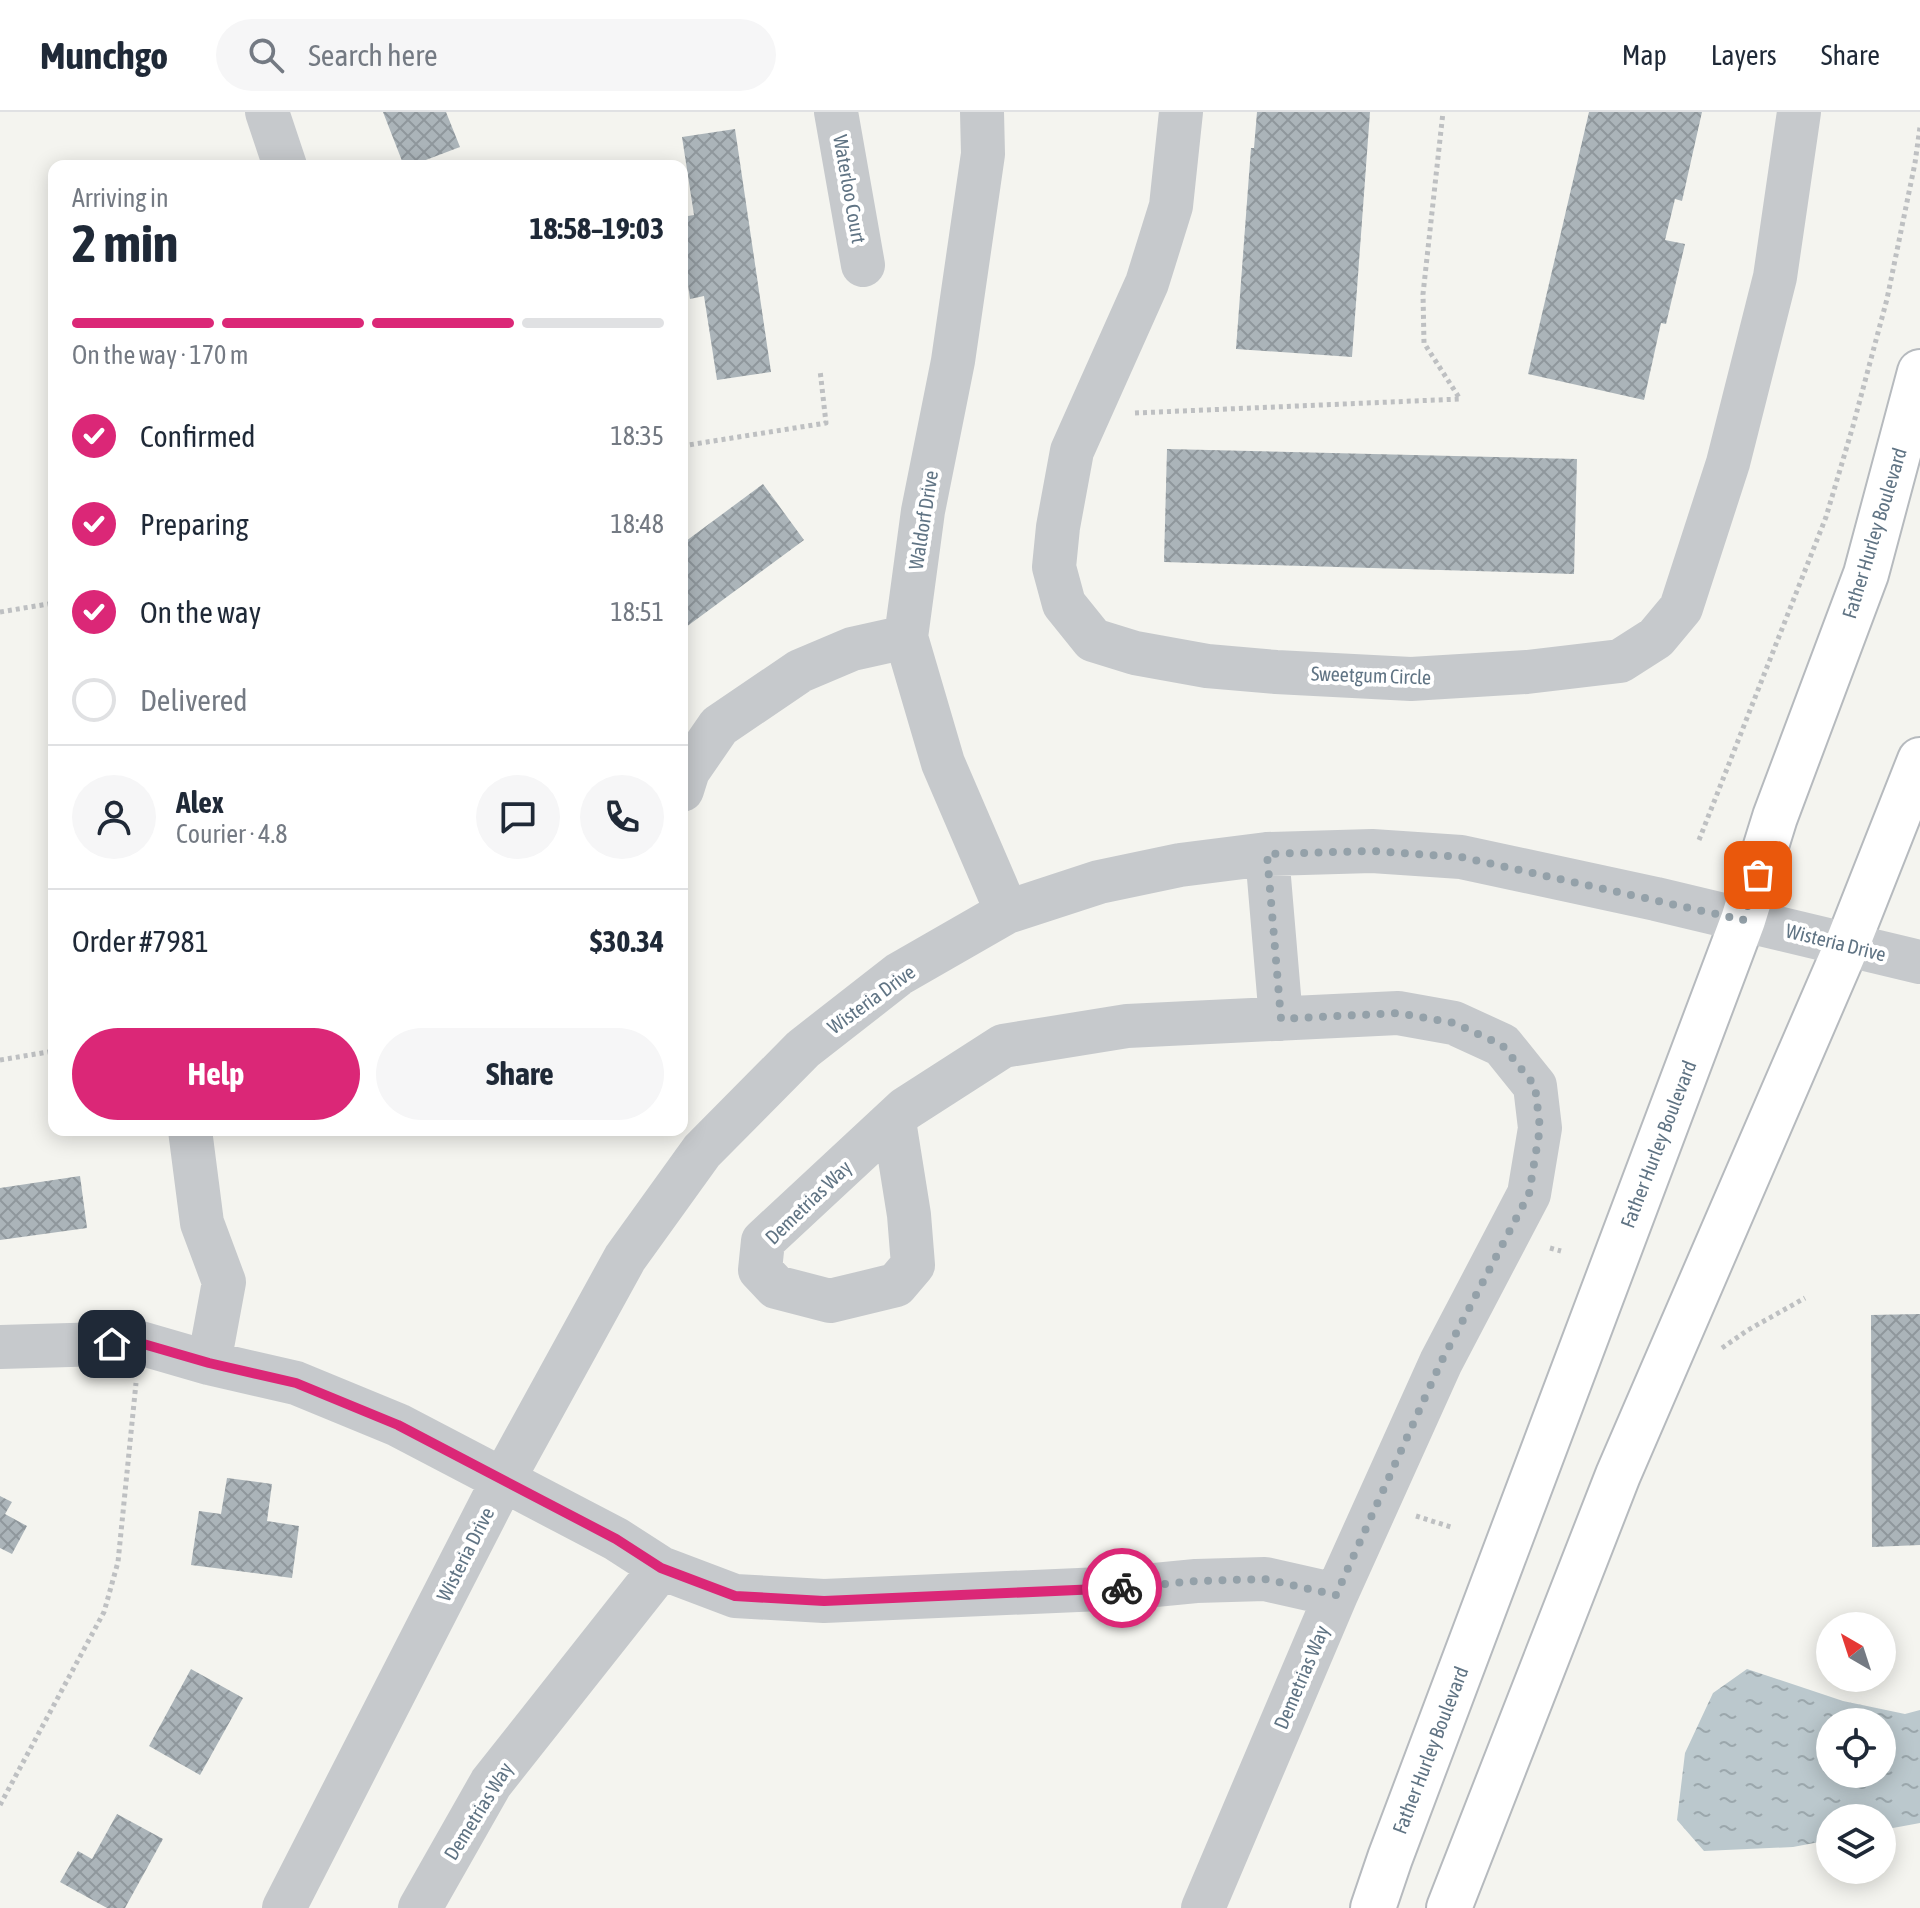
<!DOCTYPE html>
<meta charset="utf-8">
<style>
:root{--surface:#fff;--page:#f6f6f7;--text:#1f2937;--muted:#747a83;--line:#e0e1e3;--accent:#db2777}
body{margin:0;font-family:"Asap Condensed",sans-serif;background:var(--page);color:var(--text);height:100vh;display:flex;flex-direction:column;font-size:30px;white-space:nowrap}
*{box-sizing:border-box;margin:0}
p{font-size:26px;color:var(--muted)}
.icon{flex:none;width:44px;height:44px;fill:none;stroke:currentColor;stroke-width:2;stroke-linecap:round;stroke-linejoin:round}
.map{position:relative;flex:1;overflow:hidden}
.details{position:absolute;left:48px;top:48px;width:640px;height:976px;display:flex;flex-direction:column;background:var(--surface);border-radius:16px;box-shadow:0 4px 20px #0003}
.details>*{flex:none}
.needle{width:52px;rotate:321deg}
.buttons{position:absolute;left:1816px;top:1500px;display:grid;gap:16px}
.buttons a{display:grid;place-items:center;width:80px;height:80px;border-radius:50%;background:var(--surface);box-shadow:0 4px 20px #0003;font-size:40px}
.pin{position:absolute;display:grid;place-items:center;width:68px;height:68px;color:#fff;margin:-34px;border-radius:16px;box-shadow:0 4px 12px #0006}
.courier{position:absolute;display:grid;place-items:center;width:80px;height:80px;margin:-40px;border:6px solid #db2777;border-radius:50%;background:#fff;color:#222;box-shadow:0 2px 10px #0007}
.headline em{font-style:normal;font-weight:700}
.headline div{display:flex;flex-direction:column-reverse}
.headline{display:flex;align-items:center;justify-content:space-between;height:136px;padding:0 24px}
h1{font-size:52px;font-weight:700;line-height:60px}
.bar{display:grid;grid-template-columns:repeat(4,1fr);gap:12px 8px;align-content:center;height:96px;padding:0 24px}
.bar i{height:10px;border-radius:6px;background:var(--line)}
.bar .active{background:var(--accent)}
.bar p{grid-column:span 4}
.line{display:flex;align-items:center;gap:20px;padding:0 24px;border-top:2px solid var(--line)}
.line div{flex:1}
.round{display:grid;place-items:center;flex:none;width:84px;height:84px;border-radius:42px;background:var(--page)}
ol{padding:0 24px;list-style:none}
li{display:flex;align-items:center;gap:24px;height:88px}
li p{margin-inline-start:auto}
li .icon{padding:8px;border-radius:50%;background:var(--accent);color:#fff;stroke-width:4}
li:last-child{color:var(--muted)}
li i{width:44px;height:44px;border:4px solid var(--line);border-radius:50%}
.button{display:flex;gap:16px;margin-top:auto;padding:16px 24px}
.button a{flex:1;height:92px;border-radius:48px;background:var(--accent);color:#fff;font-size:32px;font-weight:700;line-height:92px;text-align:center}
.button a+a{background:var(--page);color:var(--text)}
header{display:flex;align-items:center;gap:48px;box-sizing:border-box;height:112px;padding:0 40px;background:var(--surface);border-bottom:2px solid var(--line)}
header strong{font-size:38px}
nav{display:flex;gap:44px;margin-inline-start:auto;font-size:28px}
.search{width:560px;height:72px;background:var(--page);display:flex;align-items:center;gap:20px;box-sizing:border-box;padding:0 28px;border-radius:44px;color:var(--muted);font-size:30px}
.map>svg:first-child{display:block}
</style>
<header>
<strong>Munchgo</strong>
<div class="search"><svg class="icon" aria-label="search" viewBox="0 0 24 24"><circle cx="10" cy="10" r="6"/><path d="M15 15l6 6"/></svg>Search here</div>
<nav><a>Map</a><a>Layers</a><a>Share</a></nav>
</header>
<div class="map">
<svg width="1920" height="1796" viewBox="0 0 1920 1796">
<defs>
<pattern id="water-ripples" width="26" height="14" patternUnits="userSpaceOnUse" patternTransform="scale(2)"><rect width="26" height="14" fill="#bbc8cd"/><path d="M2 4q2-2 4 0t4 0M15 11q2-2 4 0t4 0" fill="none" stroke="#9ba7ac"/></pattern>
<pattern id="building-cross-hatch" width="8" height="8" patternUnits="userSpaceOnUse" patternTransform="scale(2)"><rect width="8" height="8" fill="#abb4b9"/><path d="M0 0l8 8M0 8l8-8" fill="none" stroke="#8f979c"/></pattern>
</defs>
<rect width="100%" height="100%" fill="#f4f4ef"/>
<path fill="url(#water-ripples)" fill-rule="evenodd" d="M1747,1557L1843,1589L1905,1602L1920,1598V1711L1882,1718V1706H1830V1728L1793,1735L1704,1739L1677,1708L1685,1641L1713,1581ZM1830,1610H1882V1662H1830Z"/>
<path fill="url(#building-cross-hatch)" d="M383,0H446L460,35L410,54H404Z
M1257,0H1370L1352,245L1236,237L1251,36H1254Z
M1589,0H1702L1682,89L1675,87L1665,128L1685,132L1666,212L1661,211L1644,288L1528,262Z
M735,17L771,260L717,268L704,184L690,187L682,132V105L694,103L682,25Z
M1167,337L1577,347L1574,462L1164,450Z
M763,372L804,428L682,518V432Z
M80,1064L87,1116L0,1128V1076Z
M1920,1202V1433L1872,1435L1871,1203Z
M227,1366L272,1372L267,1409L299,1414L292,1466L191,1453L199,1399L221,1402Z
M0,1384L12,1390L5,1402L27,1414L12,1442L0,1436Z
M191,1557L243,1586L200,1663L149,1634Z
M117,1702L163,1727L125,1796H107L60,1770L78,1739L92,1747Z"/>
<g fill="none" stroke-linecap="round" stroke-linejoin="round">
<g stroke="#b6babe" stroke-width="48">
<path id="major" d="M1373,1796L1390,1746L1743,808L1775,705L1866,462L1920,260
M1449,1796L1618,1363L1847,833L1920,648"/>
</g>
<path stroke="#bec0c2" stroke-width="5" stroke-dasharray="4 4" stroke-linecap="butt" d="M1135,301L1460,287L1424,231L1423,182L1443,0
M682,334L826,311L820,258
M0,500L54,491
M1699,728L1826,405L1853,314L1887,187L1915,51L1920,15
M0,948L54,939
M1550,1136L1561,1139
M1722,1236L1748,1218L1805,1186
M1416,1404L1454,1416
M0,1693L104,1500L118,1450L136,1271"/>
<path stroke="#c6c9cc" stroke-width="44" d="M267,0L285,54
M836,0L863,153
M982,0L983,42L953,249L923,399L906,525L943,651L1007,800
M1181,0L1171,94L1147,171L1072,339L1058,415L1054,455L1064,492L1093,528L1135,541L1207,554L1276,560L1411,567L1527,560L1620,549L1656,526L1681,496L1728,351L1775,165L1799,0
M682,678L688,659L719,614L800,559L852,537L906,525
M1267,742L1281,907
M894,1009L909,1103L913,1153L896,1173L830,1189L776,1175L760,1158L763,1129L905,997L1003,934L1127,914L1398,901L1454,911L1502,933L1535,974L1540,1016L1529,1082L1441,1250L1336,1483L1203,1796
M190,1018L202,1111L224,1170L209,1251
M0,1235L140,1231L209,1251L296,1271L398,1313L616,1427L661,1456L735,1484L824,1489L1124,1476L1196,1469L1265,1467L1336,1483
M284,1796L503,1368L625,1146L702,1039L803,937L899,862L1007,800L1099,770L1180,753L1267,742L1372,739L1461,745L1656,787L1920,850
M420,1796L491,1671L661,1456"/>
<use href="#major" stroke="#fff" stroke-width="44"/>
</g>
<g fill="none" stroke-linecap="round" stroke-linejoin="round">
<path stroke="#94a1a9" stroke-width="8" stroke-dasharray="0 14.4" d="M1122,1476L1196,1469L1265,1467L1336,1483L1441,1250L1529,1082L1540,1016L1535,974L1502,933L1454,911L1398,901L1281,907L1267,742L1372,739L1461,745L1743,808L1758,763"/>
<path stroke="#db2777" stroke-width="10" d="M112,1232L140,1231L209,1251L296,1271L398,1313L616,1427L661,1456L735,1484L824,1489L1122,1476"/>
</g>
<g text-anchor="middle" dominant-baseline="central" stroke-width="8" stroke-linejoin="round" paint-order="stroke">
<g font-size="20" fill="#607484" stroke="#fff">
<text transform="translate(850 77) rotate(80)">Waterloo Court</text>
<text transform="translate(923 408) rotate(-81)">Waldorf Drive</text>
<text transform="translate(1874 421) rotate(-73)">Father Hurley Boulevard</text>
<text transform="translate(1371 563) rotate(2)">Sweetgum Circle</text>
<text transform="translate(1836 830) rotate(14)">Wisteria Drive</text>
<text transform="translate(871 887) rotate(-36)">Wisteria Drive</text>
<text transform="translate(1658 1032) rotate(-69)">Father Hurley Boulevard</text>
<text transform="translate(808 1090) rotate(-44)">Demetrias Way</text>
<text transform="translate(465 1442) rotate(-63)">Wisteria Drive</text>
<text transform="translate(1301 1565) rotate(-67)">Demetrias Way</text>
<text transform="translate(1430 1638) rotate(-69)">Father Hurley Boulevard</text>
<text transform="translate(478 1699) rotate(-58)">Demetrias Way</text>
</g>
</g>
</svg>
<div class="buttons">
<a><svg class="needle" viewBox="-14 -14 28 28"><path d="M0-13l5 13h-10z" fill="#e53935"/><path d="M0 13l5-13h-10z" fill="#747a83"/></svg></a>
<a><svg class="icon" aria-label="locate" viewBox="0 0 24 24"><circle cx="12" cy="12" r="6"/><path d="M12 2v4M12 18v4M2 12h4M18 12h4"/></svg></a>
<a><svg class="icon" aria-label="layers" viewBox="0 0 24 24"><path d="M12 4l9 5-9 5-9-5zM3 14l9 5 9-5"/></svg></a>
</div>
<div class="pin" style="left:1758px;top:763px;background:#ea580c"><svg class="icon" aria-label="bag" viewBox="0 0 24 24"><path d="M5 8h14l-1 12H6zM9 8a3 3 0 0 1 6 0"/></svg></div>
<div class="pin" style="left:112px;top:1232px;background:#1f2937"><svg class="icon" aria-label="home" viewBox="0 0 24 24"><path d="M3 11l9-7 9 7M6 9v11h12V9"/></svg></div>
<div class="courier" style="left:1122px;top:1476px"><svg class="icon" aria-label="bike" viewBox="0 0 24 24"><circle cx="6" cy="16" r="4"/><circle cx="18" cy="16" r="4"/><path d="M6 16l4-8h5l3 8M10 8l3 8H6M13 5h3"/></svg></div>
<section class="details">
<div class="headline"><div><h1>2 min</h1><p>Arriving in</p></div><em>18:58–19:03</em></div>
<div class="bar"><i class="active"></i><i class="active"></i><i class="active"></i><i></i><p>On the way · 170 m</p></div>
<ol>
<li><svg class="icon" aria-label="check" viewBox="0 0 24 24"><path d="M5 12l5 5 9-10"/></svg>Confirmed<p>18:35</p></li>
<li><svg class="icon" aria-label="check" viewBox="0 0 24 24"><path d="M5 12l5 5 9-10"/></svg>Preparing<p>18:48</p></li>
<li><svg class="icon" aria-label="check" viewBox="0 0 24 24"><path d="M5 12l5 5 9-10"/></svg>On the way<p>18:51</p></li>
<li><i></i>Delivered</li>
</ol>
<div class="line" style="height:144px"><a class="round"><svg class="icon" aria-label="person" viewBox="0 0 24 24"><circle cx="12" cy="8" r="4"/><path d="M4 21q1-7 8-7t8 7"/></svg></a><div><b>Alex</b><p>Courier · 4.8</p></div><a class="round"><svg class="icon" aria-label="chat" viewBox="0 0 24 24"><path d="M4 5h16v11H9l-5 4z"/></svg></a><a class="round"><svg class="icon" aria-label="phone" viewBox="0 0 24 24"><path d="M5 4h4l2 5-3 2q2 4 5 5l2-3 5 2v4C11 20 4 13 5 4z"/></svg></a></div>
<div class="line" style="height:104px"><div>Order #7981</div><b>$30.34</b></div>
<div class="button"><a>Help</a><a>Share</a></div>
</section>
</div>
